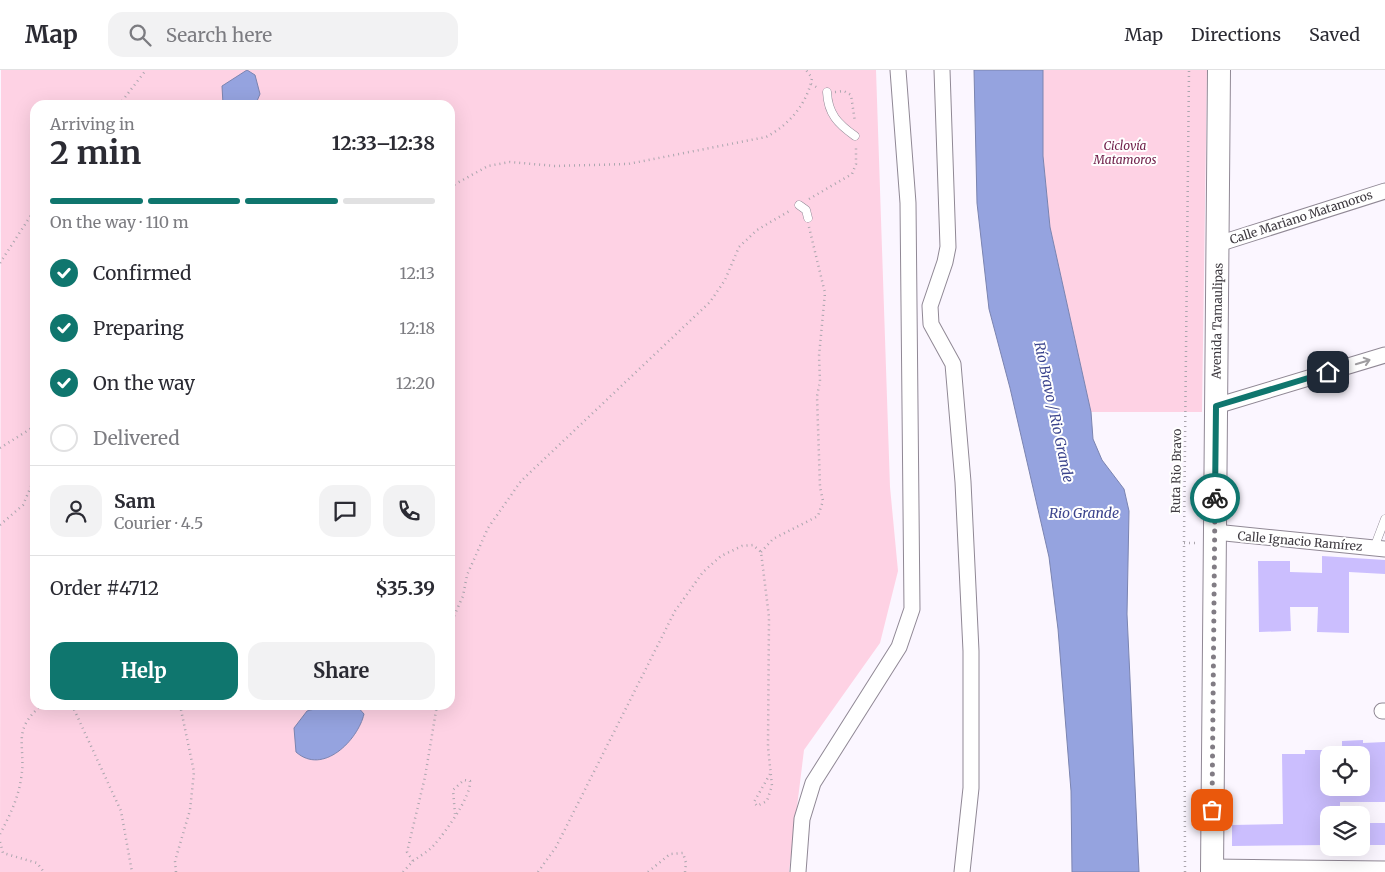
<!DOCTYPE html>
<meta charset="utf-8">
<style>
:root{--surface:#fff;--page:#f2f2f3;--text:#2b2b33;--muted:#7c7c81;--line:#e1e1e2;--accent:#0f766e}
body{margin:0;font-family:Merriweather,serif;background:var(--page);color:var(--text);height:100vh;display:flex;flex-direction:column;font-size:19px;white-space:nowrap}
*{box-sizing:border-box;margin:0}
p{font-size:16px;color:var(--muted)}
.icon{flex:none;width:28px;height:28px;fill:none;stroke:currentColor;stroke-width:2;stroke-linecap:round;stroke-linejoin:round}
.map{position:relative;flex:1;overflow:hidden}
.sheet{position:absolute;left:30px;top:30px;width:425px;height:610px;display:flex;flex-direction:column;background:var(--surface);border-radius:15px;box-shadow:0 5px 20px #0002}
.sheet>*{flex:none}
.controls{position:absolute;left:1320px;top:676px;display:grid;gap:10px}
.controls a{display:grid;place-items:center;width:50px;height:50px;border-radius:10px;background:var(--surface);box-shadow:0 5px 20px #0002;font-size:25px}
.pin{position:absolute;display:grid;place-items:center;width:42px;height:42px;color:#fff;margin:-21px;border-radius:10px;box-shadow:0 2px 8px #0006}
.courier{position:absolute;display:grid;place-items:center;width:50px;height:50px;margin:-25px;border:4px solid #0f766e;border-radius:50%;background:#fff;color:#222;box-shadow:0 1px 6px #0007}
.headline em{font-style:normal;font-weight:700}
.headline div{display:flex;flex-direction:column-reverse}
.headline{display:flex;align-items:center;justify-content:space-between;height:85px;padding:0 20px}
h1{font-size:32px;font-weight:700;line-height:38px}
.bar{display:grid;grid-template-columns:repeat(4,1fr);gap:8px 5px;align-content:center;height:60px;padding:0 20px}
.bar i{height:6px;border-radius:4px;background:var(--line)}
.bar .current{background:var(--accent)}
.bar p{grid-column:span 4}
.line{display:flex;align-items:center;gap:12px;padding:0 20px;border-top:1px solid var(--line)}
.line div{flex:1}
.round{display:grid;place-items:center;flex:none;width:52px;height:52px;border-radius:15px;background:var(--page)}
ol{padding:0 20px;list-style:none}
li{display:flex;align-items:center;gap:15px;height:55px}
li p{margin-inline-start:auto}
li .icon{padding:5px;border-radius:50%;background:var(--accent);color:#fff;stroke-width:4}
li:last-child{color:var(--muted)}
li i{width:28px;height:28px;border:2px solid var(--line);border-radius:50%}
.button{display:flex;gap:10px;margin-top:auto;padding:10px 20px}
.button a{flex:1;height:58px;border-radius:15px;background:var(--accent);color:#fff;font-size:20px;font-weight:700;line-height:58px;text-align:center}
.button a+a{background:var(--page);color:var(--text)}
header{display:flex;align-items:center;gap:30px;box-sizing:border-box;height:70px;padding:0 25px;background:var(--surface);border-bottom:1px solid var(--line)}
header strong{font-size:24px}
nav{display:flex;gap:28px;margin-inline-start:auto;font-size:18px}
.search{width:350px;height:45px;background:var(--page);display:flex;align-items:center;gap:12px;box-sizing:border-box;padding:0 18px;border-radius:15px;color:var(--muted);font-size:19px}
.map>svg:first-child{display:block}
</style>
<header>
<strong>Map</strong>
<div class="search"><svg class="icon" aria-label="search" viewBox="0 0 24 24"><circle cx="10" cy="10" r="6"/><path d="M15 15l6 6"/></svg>Search here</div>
<nav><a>Map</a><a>Directions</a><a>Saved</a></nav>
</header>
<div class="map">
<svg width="1385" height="802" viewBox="0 0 1385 802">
<rect width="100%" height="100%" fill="#fbf6ff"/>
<path fill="#fed2e4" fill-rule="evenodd" d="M1,0H876L890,417L898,501L880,573L804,680L789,802H0ZM35,35H450V635H35Z
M1043,0H1207L1202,342H1091L1050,157L1043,86Z"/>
<path fill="#95a3df" stroke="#7b84b0" d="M247,0L255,5L260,24L257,31L223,34L222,16Z
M974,0H1043V86L1050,157L1091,342L1093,369L1102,390L1124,419L1129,441L1127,544L1139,802H1072L1071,721L1058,559L1049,487L1010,318L989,239L977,133Z
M330,635H356L364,644C358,670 323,706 296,682L294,658L307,641Z"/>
<path fill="#cbbefe" d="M1322,486L1385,490V504L1349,502V563L1317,562L1318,537H1290L1291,561L1259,562L1258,491H1290V502L1322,503Z
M1363,670V673L1385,672V732H1340V740H1329V775L1232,776V755L1283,754L1282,684H1305V680H1329V718H1361V685H1342V671Z
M1361,753H1385V775H1361Z"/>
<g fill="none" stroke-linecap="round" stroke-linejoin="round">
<g stroke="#908895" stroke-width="9">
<path id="lane" d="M827,22C828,44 838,54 855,66
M799,135L806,140L808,148
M1374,478L1385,449"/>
</g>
<g stroke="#908895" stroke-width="17">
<path id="street" d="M942,0L948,177L945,192L930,236L931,254L953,294L963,412L971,581V718L962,802
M1218,174L1385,121
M1216,336L1385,285
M1215,462L1385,479
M1382,641H1385
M1212,797L1385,799
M798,802L802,749L813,713L899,577L912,539L908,133L898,0"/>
</g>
<g stroke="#908895" stroke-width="24">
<path id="secondary" d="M1212,802L1219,0"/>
</g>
<path stroke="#aba6ae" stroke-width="2.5" stroke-dasharray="1 4" stroke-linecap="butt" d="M811,14L818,18
M835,22L844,21L851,25L855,52
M119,35L146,0
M450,117L488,96L510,92L555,96L628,94L766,67C789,55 807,34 812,8L806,0
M809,129L852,104L856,94V75
M0,193L35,139
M0,378L35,356
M0,455L23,435L35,407
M1184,473H1199
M761,482L773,469L818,446L823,431L820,417L817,326L820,311L819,286L825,223L809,157
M450,555L463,526L467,505L488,458L521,411L710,232L725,210L739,177L757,160L791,140
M72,635L121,741L132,802
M0,764C9,747 18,729 21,709C27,676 10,661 42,635
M0,772L3,783L37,793L44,802
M413,791C420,786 429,781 435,774C446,761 471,727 470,711L464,710L453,720L455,744
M176,802L175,791L190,740L194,702L180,635
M403,802L413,791L407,782L425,707L437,635
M538,802L556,777L675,541L703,502L721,486L742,476L753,475L761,482L769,547L768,677L772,716L767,731L757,736L754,732L770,704
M648,802L670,784L683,783L686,793L685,802
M1185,802L1184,470L1189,0"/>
<use href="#lane" stroke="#fff" stroke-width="8"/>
<use href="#street" stroke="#fff" stroke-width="15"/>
<use href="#secondary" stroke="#fff" stroke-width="22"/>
</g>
<defs><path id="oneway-shaft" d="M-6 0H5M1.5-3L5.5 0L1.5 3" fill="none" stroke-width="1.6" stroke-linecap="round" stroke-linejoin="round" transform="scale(1.25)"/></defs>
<use stroke="#9f9da0" href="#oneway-shaft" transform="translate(1363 292) rotate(-17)"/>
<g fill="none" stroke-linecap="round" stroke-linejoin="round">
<path stroke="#817c84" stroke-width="5" stroke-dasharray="0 9" d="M1212,740L1215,428"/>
<path stroke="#0f766e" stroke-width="6" d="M1215,428L1216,336L1328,302"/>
</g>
<g text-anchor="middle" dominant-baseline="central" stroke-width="4" stroke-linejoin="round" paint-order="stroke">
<g font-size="12" font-style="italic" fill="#72234c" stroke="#fff">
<text x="1125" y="75">Ciclovía<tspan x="1125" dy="14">Matamoros</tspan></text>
</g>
<g font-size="12" fill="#3f3b41" stroke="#fff">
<text transform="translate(1301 147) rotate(-18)">Calle Mariano Matamoros</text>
<text transform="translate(1217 251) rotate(-89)">Avenida Tamaulipas</text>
<text transform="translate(1176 401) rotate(-89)">Ruta Rio Bravo</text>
<text transform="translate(1300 471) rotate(5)">Calle Ignacio Ramírez</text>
</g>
<g font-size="14" font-style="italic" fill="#3c458e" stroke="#fff">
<text transform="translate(1054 342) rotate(78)">Río Bravo / Rio Grande</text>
<text x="1084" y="443">Rio Grande</text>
</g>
</g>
</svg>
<div class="controls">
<a><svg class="icon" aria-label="locate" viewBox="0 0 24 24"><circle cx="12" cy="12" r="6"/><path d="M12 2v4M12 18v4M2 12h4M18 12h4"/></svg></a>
<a><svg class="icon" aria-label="layers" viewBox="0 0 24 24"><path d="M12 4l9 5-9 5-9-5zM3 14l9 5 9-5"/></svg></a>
</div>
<div class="pin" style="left:1212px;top:740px;background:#ea580c"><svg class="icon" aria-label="bag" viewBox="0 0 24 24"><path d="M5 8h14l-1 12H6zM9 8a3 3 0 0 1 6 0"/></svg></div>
<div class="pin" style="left:1328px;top:302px;background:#1f2937"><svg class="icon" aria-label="home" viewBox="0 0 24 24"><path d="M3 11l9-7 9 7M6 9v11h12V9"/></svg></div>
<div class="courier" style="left:1215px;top:428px"><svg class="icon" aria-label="bike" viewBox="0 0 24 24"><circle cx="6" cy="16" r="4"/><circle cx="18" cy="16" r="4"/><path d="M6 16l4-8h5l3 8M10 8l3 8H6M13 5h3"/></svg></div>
<section class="sheet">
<div class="headline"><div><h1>2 min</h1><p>Arriving in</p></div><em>12:33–12:38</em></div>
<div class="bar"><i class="current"></i><i class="current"></i><i class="current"></i><i></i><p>On the way · 110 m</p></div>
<ol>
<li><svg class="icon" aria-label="check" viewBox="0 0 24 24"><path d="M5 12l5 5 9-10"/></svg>Confirmed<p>12:13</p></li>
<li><svg class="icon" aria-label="check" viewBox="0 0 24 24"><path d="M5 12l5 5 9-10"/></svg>Preparing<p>12:18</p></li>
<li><svg class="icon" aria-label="check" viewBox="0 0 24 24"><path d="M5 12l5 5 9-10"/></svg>On the way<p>12:20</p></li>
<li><i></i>Delivered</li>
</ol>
<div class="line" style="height:90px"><a class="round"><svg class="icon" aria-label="person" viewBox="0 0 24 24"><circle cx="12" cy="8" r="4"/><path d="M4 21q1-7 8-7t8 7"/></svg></a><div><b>Sam</b><p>Courier · 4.5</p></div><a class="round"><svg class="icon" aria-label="chat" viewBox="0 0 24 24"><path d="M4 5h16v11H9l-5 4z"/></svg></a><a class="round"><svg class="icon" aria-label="phone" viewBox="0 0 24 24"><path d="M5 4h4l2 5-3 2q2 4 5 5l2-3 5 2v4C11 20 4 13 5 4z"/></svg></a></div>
<div class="line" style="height:65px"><div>Order #4712</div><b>$35.39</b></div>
<div class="button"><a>Help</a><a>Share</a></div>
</section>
</div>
